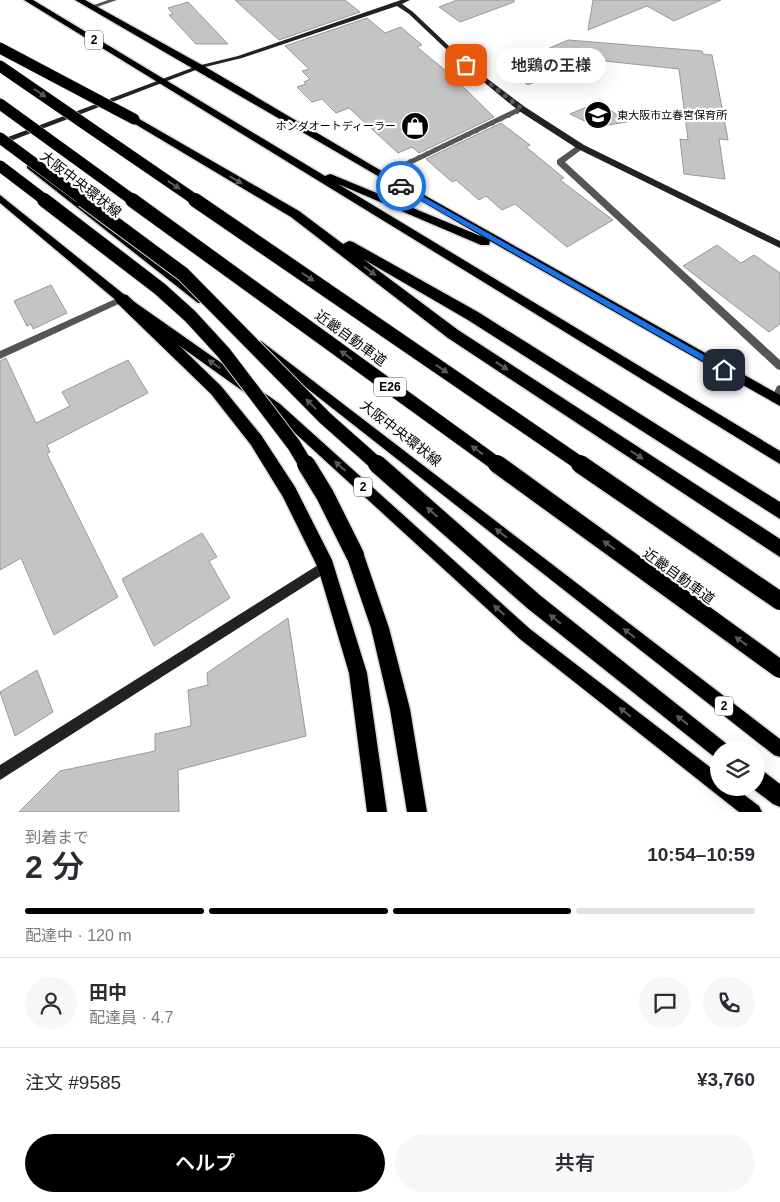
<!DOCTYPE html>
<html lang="ja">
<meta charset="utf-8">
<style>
:root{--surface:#fff;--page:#f7f7f7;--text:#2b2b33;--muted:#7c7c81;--line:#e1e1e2;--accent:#000}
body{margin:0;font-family:Arial,"Noto Sans JP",sans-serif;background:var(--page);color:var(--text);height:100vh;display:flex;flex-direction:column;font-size:19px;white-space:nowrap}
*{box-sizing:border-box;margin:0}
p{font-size:16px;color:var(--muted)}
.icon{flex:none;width:28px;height:28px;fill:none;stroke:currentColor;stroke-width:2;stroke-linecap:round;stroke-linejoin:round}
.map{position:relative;height:812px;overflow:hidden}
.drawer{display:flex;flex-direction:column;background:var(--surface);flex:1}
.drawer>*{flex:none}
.fabs{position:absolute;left:710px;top:741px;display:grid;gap:10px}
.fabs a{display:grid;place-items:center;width:55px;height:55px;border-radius:50%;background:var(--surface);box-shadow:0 5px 20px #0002;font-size:25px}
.pin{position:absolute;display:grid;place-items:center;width:42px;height:42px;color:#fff;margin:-21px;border-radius:10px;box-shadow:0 2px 8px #0006}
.courier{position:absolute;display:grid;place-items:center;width:50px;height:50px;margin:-25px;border:4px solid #1a73e8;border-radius:50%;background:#fff;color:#222;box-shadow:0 1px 6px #0007}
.bubble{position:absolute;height:35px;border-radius:18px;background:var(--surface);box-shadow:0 5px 20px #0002;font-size:16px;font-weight:600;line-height:35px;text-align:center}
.overview em{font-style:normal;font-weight:600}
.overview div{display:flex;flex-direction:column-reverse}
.overview{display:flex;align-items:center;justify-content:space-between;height:85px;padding:0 25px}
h1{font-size:32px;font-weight:600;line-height:38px}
.bar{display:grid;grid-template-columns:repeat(4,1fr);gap:8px 5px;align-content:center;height:60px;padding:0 25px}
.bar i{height:6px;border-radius:4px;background:var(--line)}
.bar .current{background:var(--accent)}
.bar p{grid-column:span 4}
.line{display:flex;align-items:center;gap:12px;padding:0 25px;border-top:1px solid var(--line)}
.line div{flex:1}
.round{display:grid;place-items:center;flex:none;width:52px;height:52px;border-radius:26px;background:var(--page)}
.action{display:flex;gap:10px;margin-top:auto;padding:10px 25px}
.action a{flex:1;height:58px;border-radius:30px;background:var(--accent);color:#fff;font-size:20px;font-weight:600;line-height:58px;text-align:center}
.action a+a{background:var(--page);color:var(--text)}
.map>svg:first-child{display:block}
</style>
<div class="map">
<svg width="780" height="812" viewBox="0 0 780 812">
<rect width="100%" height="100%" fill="#fff"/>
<path fill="#c4c4c4" stroke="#999" d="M235,0H345L360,12L279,40Z
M457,0H514V2L460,22L439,7Z
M593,0H721L674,21L647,6L588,30Z
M188,2L228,44H196L169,15L173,14L168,8Z
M367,18L385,33L401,27L422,45L417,47L452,76L494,117L419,153L412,147L398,153L349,108L336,113L322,99L312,102L297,87L306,84L304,82L310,79L302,71L309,69L285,46Z
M568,40L702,51L703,54L712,55L728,140L719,139L725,179L684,174L680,139L688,140L679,69L586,59L528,85L504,68Z
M599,105L609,109L627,122L602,126H595L570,114L589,106Z
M501,123L530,145L526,147L564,178L560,180L613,220L567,247L515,204L502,210L486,196L479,200L456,180L452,182L426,159Z
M717,245L741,263L754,255L780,273V324L769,332L683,266Z
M51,285L67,313L33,329L31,324L27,326L14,301Z
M6,358L36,423L70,406L62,392L128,360L148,393L47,445L50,452L47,454L118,597L54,635L21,558L0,570V361Z
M202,533L217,557L209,561L230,598L154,646L122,579Z
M288,618L306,736L178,770L179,812H19L60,771L155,751V734L191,726L188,690L208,685L207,673Z
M37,670L53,712L15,736L0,692Z"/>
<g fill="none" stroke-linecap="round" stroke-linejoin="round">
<g stroke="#dbdbdb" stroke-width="3">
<path id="primary" d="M24,0H33L325,176L330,174L333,175L483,237L75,0H85L202,65L385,173L780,395V406L490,241L489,245H481L338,184L780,451V464Z
M30,163L206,297L208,300L206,303H198L27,168V164Z
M0,195L126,296L280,404L530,629L719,774V788H735L759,806L762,812H739L520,639L272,412L118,302L0,203Z
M261,341L780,739V757L774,755L257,349L255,346L257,343Z"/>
</g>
<g stroke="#dbdbdb" stroke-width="3">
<path id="highway" d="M134,116L299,211L343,244L349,241L353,242L478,312L780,502V519L468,320L363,259L458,330L780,539V557L448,338L291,217L130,121L129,119Z
M122,294L127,295L221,386L261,435L295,487L332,560L367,673L387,812H367L349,673L318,568L283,497L251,445L211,394L117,303L115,299L117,295Z
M355,547L361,549L364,555L389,628L410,709L427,812H407L390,709L371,628L346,555L349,549Z
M756,768L763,771L780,784V807L773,804L752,788H756Z"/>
</g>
<path fill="#555" fill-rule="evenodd" d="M108,0H117L91,9L88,7Z
M519,107L526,109L385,177H379L378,175Z
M578,145H581L585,147L565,162L780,360V370L777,369L557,164V160Z
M122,296L126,299L125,301L0,359V351Z
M780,385V401L776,403L772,402L771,399L777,386Z"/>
<path fill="#222" fill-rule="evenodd" d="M401,0H410L402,4L413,12L468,64L525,107L584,145L780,241V248L578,149L519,111L464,66L409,14L397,6L242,58L201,68L0,145V140L197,66L238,56Z
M326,560L330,562L332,566L330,570L0,780V765Z"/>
<use href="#primary" fill="#000" fill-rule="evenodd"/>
<use href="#highway" fill="#000" fill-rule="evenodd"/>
<g stroke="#dbdbdb" stroke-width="12" stroke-linecap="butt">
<path id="highway-bridge-far2" d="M0,48L134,119
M0,66L197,201
M0,104L134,201
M0,138L85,201
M0,166L46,201"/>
</g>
<g stroke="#dbdbdb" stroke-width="16" stroke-linecap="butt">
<path id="highway-bridge-far1" d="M44,200L160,289L190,316L224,353L294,445L306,465
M83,200L183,274L325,418L378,465
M132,200L498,465
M195,200L582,465"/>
</g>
<g stroke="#dbdbdb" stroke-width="21" stroke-linecap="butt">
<path id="highway-bridge" d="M306,464L325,495L355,555
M377,464L534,602L720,750
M497,464L780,669
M580,464L780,601"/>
</g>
<use href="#highway-bridge-far2" stroke="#000" stroke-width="11"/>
<use href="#highway-bridge-far1" stroke="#000" stroke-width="14"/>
<use href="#highway-bridge" stroke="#000" stroke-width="18"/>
</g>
<defs><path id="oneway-solid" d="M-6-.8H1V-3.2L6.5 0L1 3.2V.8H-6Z" transform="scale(1.25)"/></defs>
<g fill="#595959">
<use href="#oneway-solid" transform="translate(40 93) rotate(34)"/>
<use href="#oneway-solid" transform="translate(236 180) rotate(31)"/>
<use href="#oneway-solid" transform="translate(174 185) rotate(34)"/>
<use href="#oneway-solid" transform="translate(370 271) rotate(37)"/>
<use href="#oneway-solid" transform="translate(308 277) rotate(34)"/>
<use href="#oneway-solid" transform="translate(346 355) rotate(-144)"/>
<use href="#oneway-solid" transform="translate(214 364) rotate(-145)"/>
<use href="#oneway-solid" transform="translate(502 366) rotate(33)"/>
<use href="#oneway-solid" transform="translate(442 369) rotate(34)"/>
<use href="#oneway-solid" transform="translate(311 404) rotate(-134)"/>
<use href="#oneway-solid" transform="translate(477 450) rotate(-144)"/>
<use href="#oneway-solid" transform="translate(637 455) rotate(33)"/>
<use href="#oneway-solid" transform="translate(340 466) rotate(-138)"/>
<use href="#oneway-solid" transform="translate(432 512) rotate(-138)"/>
<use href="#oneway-solid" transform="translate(501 533) rotate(-142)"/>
<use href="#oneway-solid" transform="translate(609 545) rotate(-144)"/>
<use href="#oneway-solid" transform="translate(499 610) rotate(-138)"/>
<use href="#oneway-solid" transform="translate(555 619) rotate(-142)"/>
<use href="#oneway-solid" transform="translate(629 633) rotate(-142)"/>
<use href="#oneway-solid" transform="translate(741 641) rotate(-144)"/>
<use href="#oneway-solid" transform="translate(625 712) rotate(-142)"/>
<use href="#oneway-solid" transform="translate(682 720) rotate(-142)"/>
</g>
<path fill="#1a73e8" d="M401,184L727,368V372H722L399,188V185Z"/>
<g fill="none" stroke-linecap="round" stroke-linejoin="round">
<path stroke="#595959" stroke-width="5" stroke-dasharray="0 9" d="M401,186L382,175L522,109L466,65"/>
</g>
<defs>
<g id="school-disc" transform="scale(1.4375)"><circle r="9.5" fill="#000" stroke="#fff"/><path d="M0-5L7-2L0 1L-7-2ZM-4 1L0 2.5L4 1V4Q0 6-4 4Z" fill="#fff"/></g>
<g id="shop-disc" transform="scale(1.4375)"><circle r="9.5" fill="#000" stroke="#fff"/><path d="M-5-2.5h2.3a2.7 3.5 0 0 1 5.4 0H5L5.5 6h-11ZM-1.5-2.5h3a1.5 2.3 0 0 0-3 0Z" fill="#fff"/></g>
</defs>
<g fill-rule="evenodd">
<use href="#school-disc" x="598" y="115"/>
<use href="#shop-disc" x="415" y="126"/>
</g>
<g text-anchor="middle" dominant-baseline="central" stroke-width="4.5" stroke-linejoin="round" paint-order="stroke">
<g font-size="11" fill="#000" stroke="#fff" text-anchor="start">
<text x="617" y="115">東大阪市立春宮保育所</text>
<text x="396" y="126" text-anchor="end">ホンダオートディーラー</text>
</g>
<g fill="#fff" stroke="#4c4c4c" stroke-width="1">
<rect x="85" y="30.5" width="18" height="19" rx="4"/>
<rect x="374" y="377.5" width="32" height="19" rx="4"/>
<rect x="354" y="477.5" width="18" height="19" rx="4"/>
<rect x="715" y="696.5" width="18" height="19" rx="4"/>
</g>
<g font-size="12" font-weight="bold" fill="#000">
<text x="94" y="40">2</text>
<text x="390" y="387">E26</text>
<text x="363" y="487">2</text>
<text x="724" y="706">2</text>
</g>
<g font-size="14" fill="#000" stroke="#fff">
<text transform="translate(81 184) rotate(38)">大阪中央環状線</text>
<text transform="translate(351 338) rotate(36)">近畿自動車道</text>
<text transform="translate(401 433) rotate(38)">大阪中央環状線</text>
<text transform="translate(679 576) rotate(36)">近畿自動車道</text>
</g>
</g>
</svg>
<div class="fabs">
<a><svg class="icon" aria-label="layers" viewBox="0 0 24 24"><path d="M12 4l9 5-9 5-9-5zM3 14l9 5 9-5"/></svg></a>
</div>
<div class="pin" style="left:466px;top:65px;background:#ea580c"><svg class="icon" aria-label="bag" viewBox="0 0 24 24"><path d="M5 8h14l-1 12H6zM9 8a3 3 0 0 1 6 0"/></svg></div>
<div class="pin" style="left:724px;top:370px;background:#1f2937"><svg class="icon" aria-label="home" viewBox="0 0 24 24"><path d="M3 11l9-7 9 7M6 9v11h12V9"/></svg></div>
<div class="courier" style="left:401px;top:186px"><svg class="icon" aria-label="car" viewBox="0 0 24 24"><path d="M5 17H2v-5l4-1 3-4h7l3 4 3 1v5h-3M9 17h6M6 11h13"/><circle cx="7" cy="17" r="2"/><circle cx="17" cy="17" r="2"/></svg></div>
<div class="bubble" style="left:496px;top:48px;width:110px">地鶏の王様</div>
</div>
<section class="drawer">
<div class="overview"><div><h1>2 分</h1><p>到着まで</p></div><em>10:54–10:59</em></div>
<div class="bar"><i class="current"></i><i class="current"></i><i class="current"></i><i></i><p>配達中 · 120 m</p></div>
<div class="line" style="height:90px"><a class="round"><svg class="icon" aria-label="person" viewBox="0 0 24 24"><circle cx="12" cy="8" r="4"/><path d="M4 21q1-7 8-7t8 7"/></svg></a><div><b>田中</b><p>配達員 · 4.7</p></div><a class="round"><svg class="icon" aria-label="chat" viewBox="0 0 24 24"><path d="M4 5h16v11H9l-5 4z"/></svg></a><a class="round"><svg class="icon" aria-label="phone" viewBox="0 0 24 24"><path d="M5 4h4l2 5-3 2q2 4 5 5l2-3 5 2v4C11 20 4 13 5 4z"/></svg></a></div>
<div class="line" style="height:65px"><div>注文 #9585</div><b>¥3,760</b></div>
<div class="action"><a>ヘルプ</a><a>共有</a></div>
</section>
